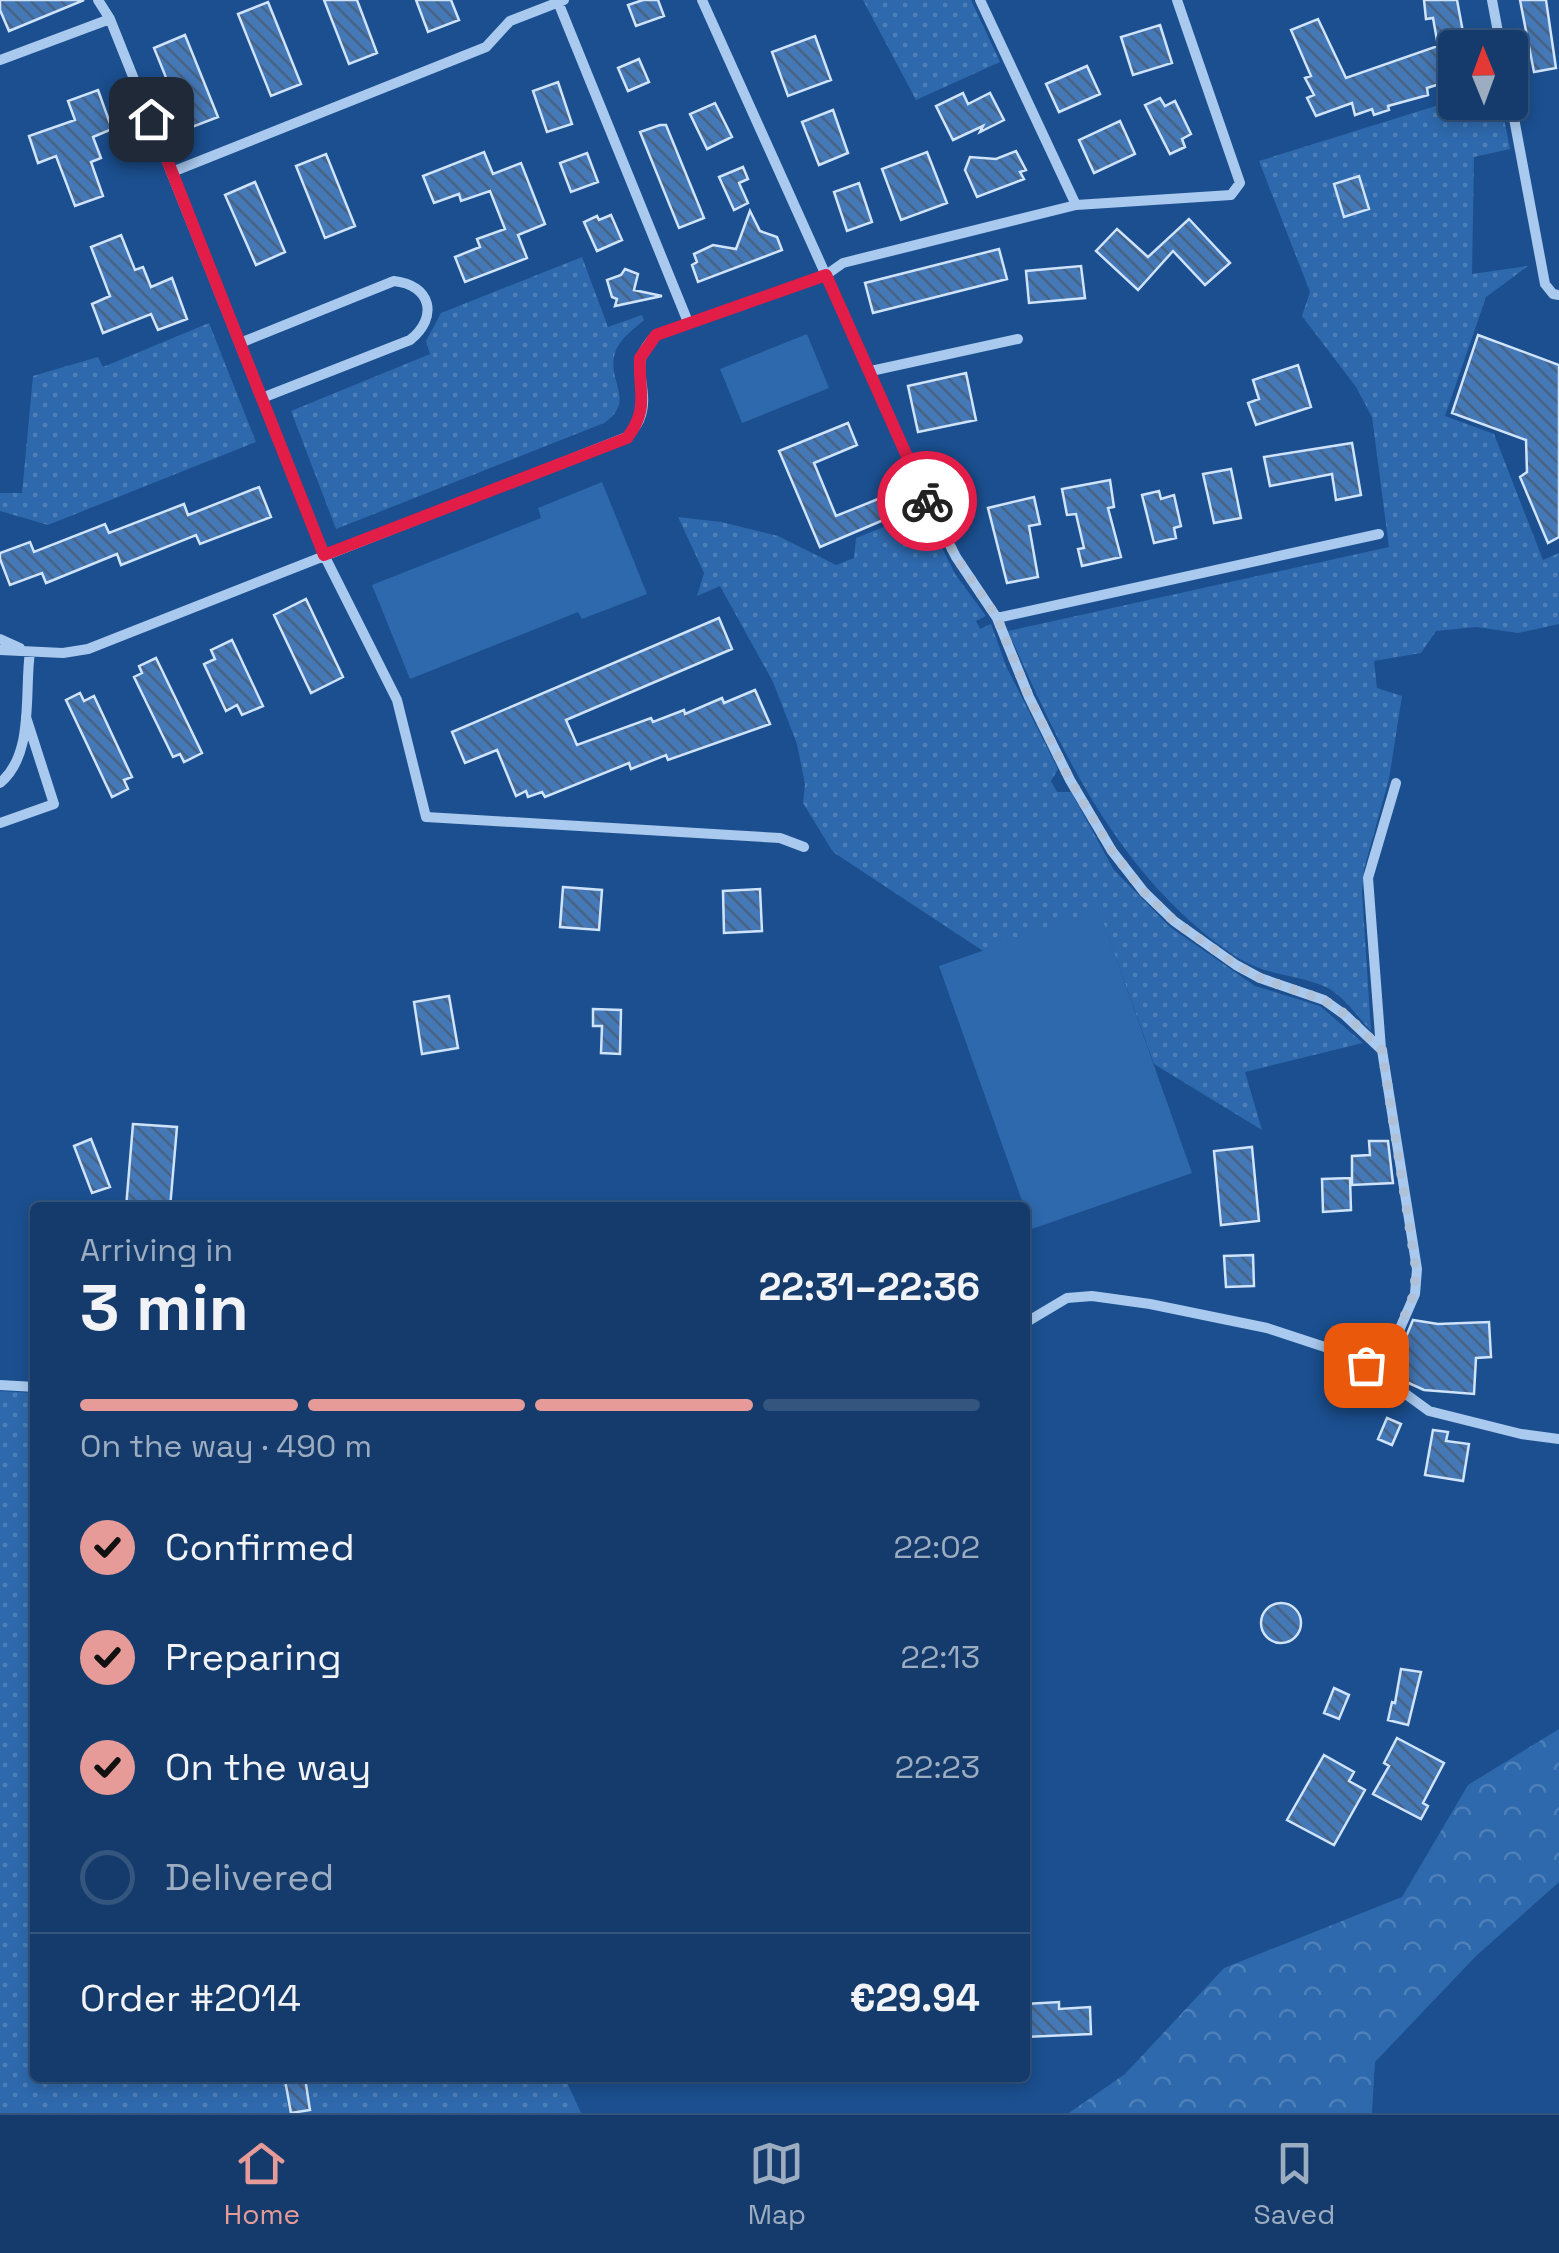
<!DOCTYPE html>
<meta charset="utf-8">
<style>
:root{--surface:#143b6b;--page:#214673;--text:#f1f3f6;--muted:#9dadc1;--line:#33557e;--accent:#e69b98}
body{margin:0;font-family:"Space Grotesk",sans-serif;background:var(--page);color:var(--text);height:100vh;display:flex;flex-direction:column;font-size:38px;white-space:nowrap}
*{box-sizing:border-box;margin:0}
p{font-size:32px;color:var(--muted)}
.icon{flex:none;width:55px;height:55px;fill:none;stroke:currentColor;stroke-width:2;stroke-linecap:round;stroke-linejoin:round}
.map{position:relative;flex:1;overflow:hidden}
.panel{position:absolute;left:30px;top:1202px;width:1000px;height:880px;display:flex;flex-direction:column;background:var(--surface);border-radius:10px;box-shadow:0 5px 15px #0003,0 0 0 2px var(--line)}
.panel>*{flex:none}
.needle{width:65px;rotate:359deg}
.tools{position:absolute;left:1438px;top:30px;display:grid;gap:20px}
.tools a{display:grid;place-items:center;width:90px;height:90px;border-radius:10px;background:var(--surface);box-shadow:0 5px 15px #0003,0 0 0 2px var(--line);font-size:50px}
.pin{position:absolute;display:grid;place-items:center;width:85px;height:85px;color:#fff;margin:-42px;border-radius:20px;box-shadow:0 5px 15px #0006}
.courier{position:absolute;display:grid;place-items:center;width:100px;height:100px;margin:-50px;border:8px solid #e11d48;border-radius:50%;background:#fff;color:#222;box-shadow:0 2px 12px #0007}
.head em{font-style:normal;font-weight:700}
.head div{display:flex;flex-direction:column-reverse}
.head{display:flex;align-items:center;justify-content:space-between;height:170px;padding:0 50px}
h1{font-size:65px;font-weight:700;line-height:75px}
.bar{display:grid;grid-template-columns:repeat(4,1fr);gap:15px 10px;align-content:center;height:120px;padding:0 50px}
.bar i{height:12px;border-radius:8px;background:var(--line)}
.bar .selected{background:var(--accent)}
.bar p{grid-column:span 4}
.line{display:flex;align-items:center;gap:25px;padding:0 50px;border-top:2px solid var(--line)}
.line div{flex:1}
ol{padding:0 50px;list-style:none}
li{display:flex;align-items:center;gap:30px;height:110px}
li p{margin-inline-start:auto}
li .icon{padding:10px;border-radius:50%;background:var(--accent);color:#111;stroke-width:4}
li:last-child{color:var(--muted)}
li i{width:55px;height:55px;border:5px solid var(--line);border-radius:50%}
.tab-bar{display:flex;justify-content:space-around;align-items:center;height:140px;border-top:2px solid var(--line);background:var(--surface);font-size:28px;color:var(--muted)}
.tab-bar a{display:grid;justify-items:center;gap:5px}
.tab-bar .selected{color:var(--accent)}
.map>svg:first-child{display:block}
</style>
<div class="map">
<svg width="1559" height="2113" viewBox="0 0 1559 2113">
<defs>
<pattern id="grass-dots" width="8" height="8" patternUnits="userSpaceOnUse" patternTransform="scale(2.5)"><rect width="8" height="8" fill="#2e69ad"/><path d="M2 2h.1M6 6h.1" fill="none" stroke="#4d80b9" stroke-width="1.8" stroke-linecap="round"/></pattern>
<pattern id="forest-crowns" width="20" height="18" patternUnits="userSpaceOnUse" patternTransform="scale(2.5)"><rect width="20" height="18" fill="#2e69ad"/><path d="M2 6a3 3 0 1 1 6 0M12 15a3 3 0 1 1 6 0" fill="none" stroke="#4d80b9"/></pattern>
<pattern id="building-back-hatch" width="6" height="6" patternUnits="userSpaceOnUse" patternTransform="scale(2.5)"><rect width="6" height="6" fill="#4478b7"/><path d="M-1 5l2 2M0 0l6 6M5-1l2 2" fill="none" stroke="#486282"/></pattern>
</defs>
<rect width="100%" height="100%" fill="#1b4f8f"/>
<path fill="url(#grass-dots)" d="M863,0H971L1000,62L916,100Z
M1455,100V102L1501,103L1510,149L1474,157L1472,274L1528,266L1486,297L1445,416L1494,434L1543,560L1559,553V624L1518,633L1476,627L1436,631L1421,653L1374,661L1377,688L1402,696L1389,779L1364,869L1362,892L1371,1031C1359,1018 1343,996 1328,988C1293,972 1265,978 1229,952C1117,873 1062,752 1008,631L1389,547L1372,417L1356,387L1302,316L1310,292L1259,161Z
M582,257L608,327L642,315L644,320C635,328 621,338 616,350C604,380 638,400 604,423L336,529L291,411L430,354L426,341L441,313Z
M209,323L256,442L48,525L0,511V493H22L33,376L98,357L103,367Z
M924,511L955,574L986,616L976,621L980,629L991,624L1006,666L1058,769L1051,781L1057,792H1071L1114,870L1170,927L1255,986L1320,1006L1363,1043L1245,1072L1262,1130L1154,1064L1099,911L983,951L833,852L803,803L805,784L797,744L773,682L720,586L697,596L704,573L678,517L721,522L778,536L836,565L854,558L856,538Z
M0,1391L35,1393V2078H565L581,2113H0Z"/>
<path fill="url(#forest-crowns)" d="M1559,1729V1882L1476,1956L1375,2062L1372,2113H1069L1125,2074L1224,1968L1402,1897L1468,1785Z"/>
<path fill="#2e69ad" d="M807,334L829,388L742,423L720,369Z
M602,482L647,594L582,619L578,612L410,679L372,585L541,518L538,508Z
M1099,910L1192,1173L1032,1229L939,966Z"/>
<path fill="url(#building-back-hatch)" stroke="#cfe3fa" stroke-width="2.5" d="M0,0H84L9,31L0,10Z
M324,0H357L377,53L349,64Z
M416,0H451L459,20L428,32Z
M643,0H658L664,16L636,26L628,5Z
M1424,0H1457L1466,48H1455V62L1448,64L1453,80L1427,88L1428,95L1388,106L1389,110L1374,115L1372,109L1355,115L1352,103L1316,116L1307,98L1314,95L1305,78L1311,76L1291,30L1318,19L1346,78L1438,46L1433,18L1426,19Z
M1520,0H1546L1556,68L1534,72Z
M268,2L301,84L271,96L238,14Z
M1160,25L1172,63L1133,75L1121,37Z
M185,35L218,117L187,129L154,48Z
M815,36L831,80L788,96L772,52Z
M639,59L649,82L628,91L618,68Z
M1087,66L1100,94L1059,112L1046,84Z
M558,82L572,124L547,132L533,91Z
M98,90L112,129L93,137L101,158L91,162L103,196L75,206L56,156L38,163L29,136L75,120L68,101Z
M963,93L968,104L990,93L1004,120L980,132L983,126L953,140L936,106Z
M1160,98L1165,106L1175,101L1191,134L1182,139L1185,147L1170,154L1145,105Z
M715,103L732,137L707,149L690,114Z
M833,110L848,153L819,165L802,122Z
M1120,121L1135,154L1094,173L1079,140Z
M660,125H666L704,218L679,228L640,132Z
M1016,151L1026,170L1020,172L1024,179L977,197L965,170L970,157L996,159Z
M484,152L493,174L521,163L545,224L518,235L527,258L465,282L455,257L480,247L477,239L505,229L490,191L461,201L459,194L434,203L423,176Z
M927,152L947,203L901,220L882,169Z
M587,153L598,182L571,192L560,163Z
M326,154L355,226L325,238L296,166Z
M743,167L748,179L739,183L748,203L734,210L719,177Z
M1359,176L1369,209L1344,217L1334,184Z
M255,182L285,252L256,265L225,195Z
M859,183L872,222L847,231L834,192Z
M750,211L760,231L777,237L782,250L698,282L692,265L697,262L694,254L713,245L736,249Z
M611,215L622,240L597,251L584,222L597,216L599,220Z
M1189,219L1230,263L1205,285L1173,251L1138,290L1096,251L1117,229L1148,257Z
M121,235L135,270L143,267L151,287L172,278L187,319L158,330L151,314L103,333L92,304L110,296L91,247Z
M999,249L1007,279L873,313L865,283Z
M1081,266L1085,298L1029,303L1026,271Z
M625,269L638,274L634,290L662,296L615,306L617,299L612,297L607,280L621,275Z
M1478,335L1559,365V537L1548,543L1520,477L1527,472L1526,440L1452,413Z
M1298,365L1311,407L1256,425L1248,403L1259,399L1253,380Z
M966,373L976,420L918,432L908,386Z
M848,423L857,445L814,463L836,516L893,493L900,513L820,547L779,451Z
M1352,443L1361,495L1336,500L1332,474L1270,486L1264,457Z
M1231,469L1241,518L1214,523L1203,474Z
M1110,480L1114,507L1108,508L1121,557L1082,566L1078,549L1084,548L1076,514L1067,515L1062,489Z
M259,487L271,517L200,544L196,535L121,565L117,554L46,583L42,573L10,585L0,559V553L30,542L34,552L105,524L109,533L184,504L188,515Z
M1159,491L1161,499L1174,495L1181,526L1174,528L1176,538L1154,543L1142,495Z
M1034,497L1040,524L1029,526L1038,577L1007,583L988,508Z
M306,599L343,677L311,693L274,615Z
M719,618L732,649L566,720L577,745L651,718L653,722L684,710L685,714L722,698L724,703L755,690L770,724L668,760L666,755L631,769L629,763L545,797L542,792L528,797L526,791L516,796L497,750L465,763L452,732Z
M232,640L263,706L242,715L237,705L226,711L204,664L215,659L211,650Z
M156,658L202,753L184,762L180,754L173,757L134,677L142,673L139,666Z
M80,693L84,701L94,696L132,777L124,780L128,789L112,797L66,700Z
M563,887L602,890L599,930L560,927Z
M760,889L762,931L724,933L723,891Z
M449,996L458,1048L422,1054L414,1002Z
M593,1009L621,1010L620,1054L601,1053L602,1026H593Z
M133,1124L177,1127L170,1208H126Z
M91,1139L110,1187L92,1193L74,1146Z
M1369,1141H1388L1393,1183L1352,1185V1156L1370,1155Z
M1252,1147L1259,1221L1221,1225L1214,1151Z
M1350,1178L1351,1210L1323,1212L1322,1179Z
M1253,1255L1254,1286L1226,1287L1224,1256Z
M1413,1320L1438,1324L1489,1322L1491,1357L1476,1358L1474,1394L1424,1390L1402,1380L1397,1368L1399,1354Z
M1387,1418L1401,1424L1392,1445L1378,1439Z
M1433,1430L1448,1432L1446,1441L1469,1444L1463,1481L1425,1475Z
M1261 1623a20 20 0 1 1 40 0a20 20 0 1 1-40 0Z
M1401,1669L1421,1672L1408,1725L1388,1720L1392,1702L1395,1703Z
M1334,1688L1349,1695L1339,1719L1324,1713Z
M1397,1738L1444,1763L1423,1803L1428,1806L1421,1819L1373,1794L1389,1766L1384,1763Z
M1324,1755L1354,1772L1349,1781L1365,1790L1334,1845L1287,1820Z
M1059,2002V2009L1090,2007L1091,2034L1025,2037V2004Z
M305,2078L310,2110L291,2113L285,2080Z"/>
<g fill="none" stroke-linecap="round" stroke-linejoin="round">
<path stroke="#a9c9ee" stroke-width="10" d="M98,0L110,19L324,555L397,700L426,817L780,838L804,847
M702,0L928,502L956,557L997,618L1029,697L1070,780L1112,851L1144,892L1174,921L1236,965L1260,978L1324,1000L1345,1015L1382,1050L1417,1269L1415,1294L1380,1374
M980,0L1076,205
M1492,0L1501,48
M558,2L688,322
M0,60L110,19
M1510,97L1545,284L1553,294L1559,295
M172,172L486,47L510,21L564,0
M240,343L394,281C431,285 439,317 410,340L262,398
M871,371L1018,339
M997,618L1379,534
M0,639L20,648
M0,650L63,653L88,649L627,437C632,431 638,425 640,418C652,385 624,366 656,335L826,275L843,263L1076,205L1231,195L1240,183L1177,0
M0,783C35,754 24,692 30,652
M0,823L54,804L26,717
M1381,1049L1368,878L1396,783
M1025,1323L1067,1298L1092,1296L1150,1304L1267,1328L1334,1350L1366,1365L1429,1411L1521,1434L1559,1439
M0,1385L35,1387"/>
</g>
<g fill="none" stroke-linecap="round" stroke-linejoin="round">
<path stroke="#afc1d8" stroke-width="10" stroke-dasharray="0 18" d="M927,501L956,557L997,618L1029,697L1070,780L1112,851L1144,892L1174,921L1236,965L1260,978L1324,1000L1345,1014L1382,1050L1416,1269L1414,1294L1380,1374L1366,1365"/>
<path stroke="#e11d48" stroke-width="12" d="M151,119L324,555L627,438C650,408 638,392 640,358L656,335L826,275L927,501"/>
</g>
</svg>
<div class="tools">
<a><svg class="needle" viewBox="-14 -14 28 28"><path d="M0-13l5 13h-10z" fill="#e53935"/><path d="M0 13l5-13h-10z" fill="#9dadc1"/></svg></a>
</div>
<div class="pin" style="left:1366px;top:1365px;background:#ea580c"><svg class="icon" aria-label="bag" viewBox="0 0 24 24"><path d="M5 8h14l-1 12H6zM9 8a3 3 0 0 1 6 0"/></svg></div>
<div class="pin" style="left:151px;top:119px;background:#1f2937"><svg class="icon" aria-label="home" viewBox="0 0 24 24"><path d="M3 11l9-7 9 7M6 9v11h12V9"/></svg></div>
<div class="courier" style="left:927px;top:501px"><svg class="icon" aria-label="bike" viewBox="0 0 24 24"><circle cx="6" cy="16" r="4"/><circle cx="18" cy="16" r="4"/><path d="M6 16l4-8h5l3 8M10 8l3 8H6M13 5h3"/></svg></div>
<section class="panel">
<div class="head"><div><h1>3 min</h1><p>Arriving in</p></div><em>22:31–22:36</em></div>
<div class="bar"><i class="selected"></i><i class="selected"></i><i class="selected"></i><i></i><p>On the way · 490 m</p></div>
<ol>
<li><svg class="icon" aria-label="check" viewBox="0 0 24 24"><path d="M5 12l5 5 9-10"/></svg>Confirmed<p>22:02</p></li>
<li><svg class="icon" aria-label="check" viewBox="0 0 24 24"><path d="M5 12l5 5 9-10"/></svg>Preparing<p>22:13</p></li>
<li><svg class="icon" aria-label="check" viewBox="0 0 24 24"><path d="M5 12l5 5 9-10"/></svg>On the way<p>22:23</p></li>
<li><i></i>Delivered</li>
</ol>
<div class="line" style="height:130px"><div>Order #2014</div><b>€29.94</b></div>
</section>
</div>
<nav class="tab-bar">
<a class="selected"><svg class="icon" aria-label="home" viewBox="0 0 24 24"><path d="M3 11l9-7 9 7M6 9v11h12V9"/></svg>Home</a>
<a><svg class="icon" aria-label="map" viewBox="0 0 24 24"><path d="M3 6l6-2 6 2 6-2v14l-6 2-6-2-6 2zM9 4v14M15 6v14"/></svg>Map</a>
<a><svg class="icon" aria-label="saved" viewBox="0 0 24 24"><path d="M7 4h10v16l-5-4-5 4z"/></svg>Saved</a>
</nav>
